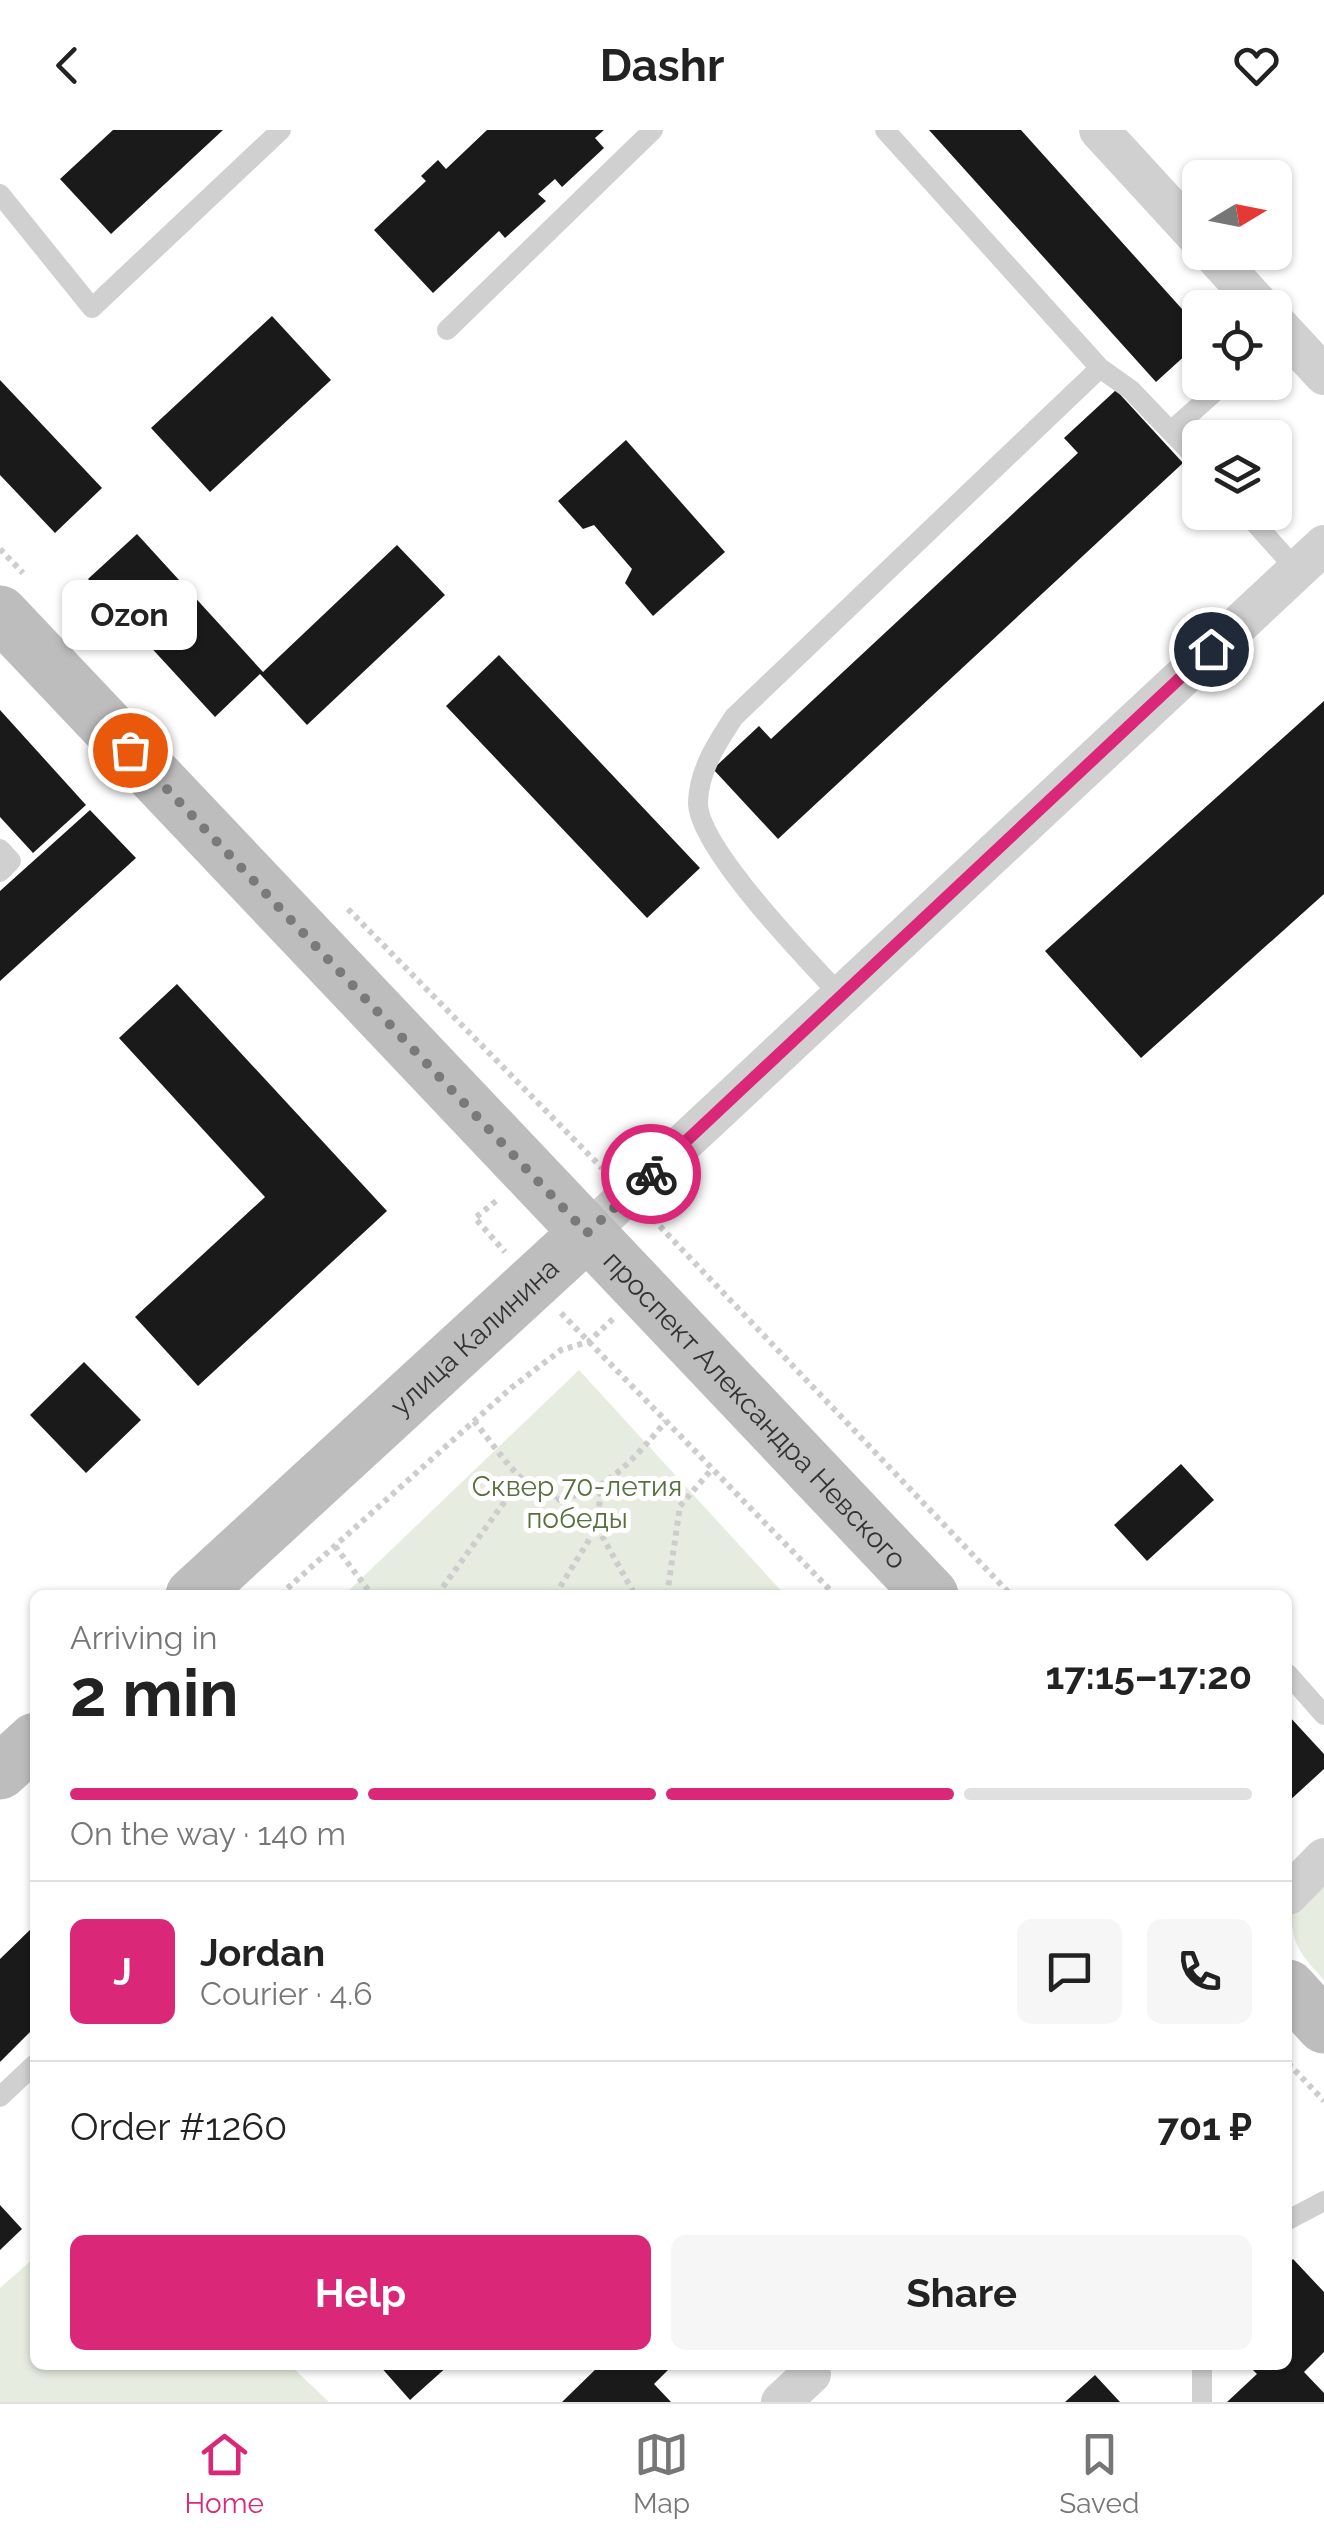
<!DOCTYPE html>
<meta charset="utf-8">
<style>
:root{--surface:#fff;--page:#f6f6f6;--text:#222;--muted:#767676;--line:#e0e0e0;--accent:#db2777}
body{margin:0;font-family:Raleway,sans-serif;background:var(--page);color:var(--text);height:100vh;display:flex;flex-direction:column;font-size:38px;white-space:nowrap}
*{box-sizing:border-box;margin:0}
p{font-size:32px;color:var(--muted)}
.icon{flex:none;width:55px;height:55px;fill:none;stroke:currentColor;stroke-width:2;stroke-linecap:round;stroke-linejoin:round}
.map{position:relative;flex:1;overflow:hidden}
.panel{position:absolute;left:30px;top:1460px;width:1262px;height:780px;display:flex;flex-direction:column;background:var(--surface);border-radius:15px;box-shadow:0 2px 8px #0004}
.panel>*{flex:none}
.needle{width:65px;rotate:80deg}
.tools{position:absolute;left:1182px;top:30px;display:grid;gap:20px}
.tools a{display:grid;place-items:center;width:110px;height:110px;border-radius:15px;background:var(--surface);box-shadow:0 2px 8px #0004;font-size:50px}
.pin{position:absolute;display:grid;place-items:center;width:85px;height:85px;color:#fff;margin:-42px;border:5px solid #fff;border-radius:50%;box-shadow:0 2px 10px #0007}
.courier{position:absolute;display:grid;place-items:center;width:100px;height:100px;margin:-50px;border:8px solid #db2777;border-radius:50%;background:#fff;color:#222;box-shadow:0 2px 12px #0007}
.bubble{position:absolute;height:70px;border-radius:15px;background:var(--surface);box-shadow:0 2px 8px #0004;font-size:32px;font-weight:700;line-height:70px;text-align:center}
.head em{font-style:normal;font-weight:700}
.head div{display:flex;flex-direction:column-reverse}
.head{display:flex;align-items:center;justify-content:space-between;height:170px;padding:0 40px}
h1{font-size:65px;font-weight:700;line-height:75px}
.bar{display:grid;grid-template-columns:repeat(4,1fr);gap:15px 10px;align-content:center;height:120px;padding:0 40px}
.bar i{height:12px;border-radius:8px;background:var(--line)}
.bar .current{background:var(--accent)}
.bar p{grid-column:span 4}
.line{display:flex;align-items:center;gap:25px;padding:0 40px;border-top:2px solid var(--line)}
.line div{flex:1}
.round{display:grid;place-items:center;flex:none;width:105px;height:105px;border-radius:15px;background:var(--page)}
.cta{display:flex;gap:20px;margin-top:auto;padding:20px 40px}
.cta a{flex:1;height:115px;border-radius:15px;background:var(--accent);color:#fff;font-size:40px;font-weight:700;line-height:115px;text-align:center}
.cta a+a{background:var(--page);color:var(--text)}
header{display:flex;justify-content:space-between;align-items:center;height:130px;padding:0 40px;background:var(--surface);font-size:45px;font-weight:700}
.tabs{display:flex;justify-content:space-around;align-items:center;height:140px;border-top:2px solid var(--line);background:var(--surface);font-size:28px;color:var(--muted)}
.tabs a{display:grid;justify-items:center;gap:5px}
.tabs .current{color:var(--accent)}
.map>svg:first-child{display:block}
</style>
<header><svg class="icon" aria-label="back" viewBox="0 0 24 24"><path d="M15 5l-7 7 7 7"/></svg>Dashr<svg class="icon" aria-label="heart" viewBox="0 0 24 24"><path d="M12 20l-8-8c-3-5 5-10 8-4 3-6 11-1 8 4z"/></svg></header>
<div class="map">
<svg width="1324" height="2272" viewBox="0 0 1324 2272">
<rect width="100%" height="100%" fill="#fff"/>
<path fill="#e6ecdf" d="M579,1240L785,1465H344Z
M1324,1751V1850C1303,1827 1291,1815 1292,1784Z
M35,2127V2235H290L329,2272H0V2158Z"/>
<path fill="#1a1a1a" d="M113,0H223L111,104L60,49Z
M487,0H604L595,8L604,18L562,57L555,49L538,64L546,71L505,108L499,101L433,163L374,100L426,51L421,46L438,30L446,39Z
M929,0H1021L1200,199V212L1156,252Z
M272,186L331,250L210,362L151,298Z
M0,250L102,358L55,403L0,345Z
M1116,260L1183,333L778,709L713,639L759,596L771,609L1078,323L1064,308Z
M626,310L725,422L653,486L625,453L632,439L594,395L583,399L558,371Z
M137,404L263,542L397,415L445,465L307,595L260,544L215,587L88,449Z
M499,525L700,738L647,788L446,576Z
M1324,571V764L1141,928L1045,821Z
M0,580L86,675L33,723L0,687Z
M90,680L136,728L0,851V761Z
M177,854L387,1081L198,1256L135,1187L265,1067L119,908Z
M84,1232L141,1290L86,1343L30,1285Z
M1181,1334L1214,1370L1147,1431L1114,1395Z
M1288,1585L1324,1624V1639L1288,1672Z
M35,1795V1897L0,1932V1829Z
M0,2075L22,2099L0,2120Z
M1293,2129L1324,2162V2222L1304,2242L1324,2263V2272H1227L1257,2244L1248,2235H1288V2135Z
M379,2235H449L410,2270Z
M600,2235H673L654,2254L671,2272H562Z
M1095,2245L1120,2272H1065Z"/>
<g fill="none" stroke-linecap="round" stroke-linejoin="round">
<path stroke="#cdcdcd" stroke-width="6" stroke-dasharray="5 5" stroke-linecap="butt" d="M0,419L23,443
M348,779L602,1038
M496,1071L475,1088L505,1122
M653,1089L1011,1465
M561,1183L835,1465
M474,1291C489,1309 503,1330 519,1346C575,1401 631,1333 666,1291
M557,1368L597,1397L601,1359
M335,1416L372,1465
M280,1465L511,1258L561,1220L588,1212L613,1189
M437,1465L521,1349
M555,1465L597,1397L635,1465
M667,1465L680,1376L712,1339
M1288,1933L1324,1971"/>
<path stroke="#d0d0d0" stroke-width="20" d="M885,0L1100,238L1131,260L1200,332
M0,64L92,178L281,0
M447,200L653,0
M1172,300L1226,252
M1245,382L1296,439
M0,719L11,731L0,742
M841,866C809,831 697,717 698,672C699,640 717,613 734,587L1100,238
M1288,1544L1324,1585
M0,1967L35,1934
M1288,2090L1324,2071
M1202,2235V2272"/>
<path stroke="#d0d0d0" stroke-width="40" d="M1099,0L1200,110
M1211,122L1262,178
M1275,192L1324,245
M587,1103L1324,415
M1288,1765L1324,1728
M781,2272L811,2244"/>
<g stroke="#bdbdbd" stroke-width="55">
<path id="s1" d="M0,483L931,1465"/>
<path id="s2" d="M193,1465L587,1103"/>
<path d="M0,1642L35,1610"/>
<path d="M1288,1857L1324,1896"/>
</g>
</g>
<g fill="none" stroke-linecap="round" stroke-linejoin="round">
<path stroke="#7a7a7a" stroke-width="10" stroke-dasharray="0 18" d="M130,620L587,1103L651,1044"/>
<path stroke="#db2777" stroke-width="12" d="M651,1044L1211,519"/>
</g>
<g text-anchor="middle" dominant-baseline="central" stroke-width="10" stroke-linejoin="round" paint-order="stroke">
<g font-size="28" fill="#333" stroke="#fff">
<text stroke="none"><textPath href="#s2" startOffset="382">улица Калинина</textPath></text>
<text stroke="none"><textPath href="#s1" startOffset="1098">проспект Александра Невского</textPath></text>
</g>
<g font-size="28" fill="#56703f" stroke="#fff">
<text x="577" y="1356">Сквер 70-летия<tspan x="577" dy="32">победы</tspan></text>
</g>
</g>
</svg>
<div class="tools">
<a><svg class="needle" viewBox="-14 -14 28 28"><path d="M0-13l5 13h-10z" fill="#e53935"/><path d="M0 13l5-13h-10z" fill="#767676"/></svg></a>
<a><svg class="icon" aria-label="locate" viewBox="0 0 24 24"><circle cx="12" cy="12" r="6"/><path d="M12 2v4M12 18v4M2 12h4M18 12h4"/></svg></a>
<a><svg class="icon" aria-label="layers" viewBox="0 0 24 24"><path d="M12 4l9 5-9 5-9-5zM3 14l9 5 9-5"/></svg></a>
</div>
<div class="pin" style="left:130px;top:620px;background:#ea580c"><svg class="icon" aria-label="bag" viewBox="0 0 24 24"><path d="M5 8h14l-1 12H6zM9 8a3 3 0 0 1 6 0"/></svg></div>
<div class="pin" style="left:1211px;top:519px;background:#1f2937"><svg class="icon" aria-label="home" viewBox="0 0 24 24"><path d="M3 11l9-7 9 7M6 9v11h12V9"/></svg></div>
<div class="courier" style="left:651px;top:1044px"><svg class="icon" aria-label="bike" viewBox="0 0 24 24"><circle cx="6" cy="16" r="4"/><circle cx="18" cy="16" r="4"/><path d="M6 16l4-8h5l3 8M10 8l3 8H6M13 5h3"/></svg></div>
<div class="bubble" style="left:62px;top:450px;width:135px">Ozon</div>
<section class="panel">
<div class="head"><div><h1>2 min</h1><p>Arriving in</p></div><em>17:15–17:20</em></div>
<div class="bar"><i class="current"></i><i class="current"></i><i class="current"></i><i></i><p>On the way · 140 m</p></div>
<div class="line" style="height:180px"><b class="round" style="background:var(--accent);color:#fff">J</b><div><b>Jordan</b><p>Courier · 4.6</p></div><a class="round"><svg class="icon" aria-label="chat" viewBox="0 0 24 24"><path d="M4 5h16v11H9l-5 4z"/></svg></a><a class="round"><svg class="icon" aria-label="phone" viewBox="0 0 24 24"><path d="M5 4h4l2 5-3 2q2 4 5 5l2-3 5 2v4C11 20 4 13 5 4z"/></svg></a></div>
<div class="line" style="height:130px"><div>Order #1260</div><b>701 ₽</b></div>
<div class="cta"><a>Help</a><a>Share</a></div>
</section>
</div>
<nav class="tabs">
<a class="current"><svg class="icon" aria-label="home" viewBox="0 0 24 24"><path d="M3 11l9-7 9 7M6 9v11h12V9"/></svg>Home</a>
<a><svg class="icon" aria-label="map" viewBox="0 0 24 24"><path d="M3 6l6-2 6 2 6-2v14l-6 2-6-2-6 2zM9 4v14M15 6v14"/></svg>Map</a>
<a><svg class="icon" aria-label="saved" viewBox="0 0 24 24"><path d="M7 4h10v16l-5-4-5 4z"/></svg>Saved</a>
</nav>
